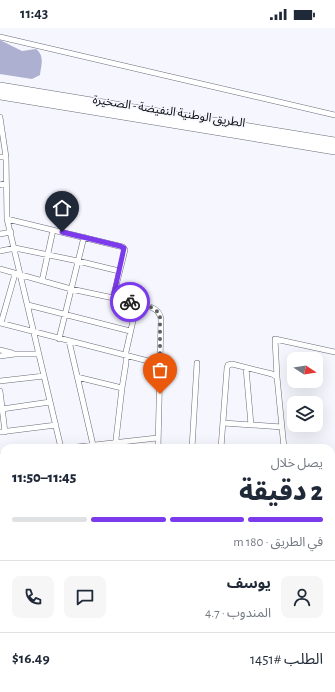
<!DOCTYPE html>
<html lang="ar">
<meta charset="utf-8">
<style>
:root{--surface:#fff;--page:#f6f6f7;--text:#1f2937;--muted:#747a83;--line:#e0e1e3;--accent:#7c3aed}
body{margin:0;font-family:"Alegreya Sans","Noto Sans Arabic",sans-serif;background:var(--page);color:var(--text);direction:rtl;height:100vh;display:flex;flex-direction:column;font-size:15px;white-space:nowrap}
*{box-sizing:border-box;margin:0}
p{font-size:13px;color:var(--muted)}
.icon{flex:none;width:22px;height:22px;fill:none;stroke:currentColor;stroke-width:2;stroke-linecap:round;stroke-linejoin:round}
.map{position:relative;flex:1;overflow:hidden;direction:ltr}
.details{position:absolute;left:0px;top:416px;width:335px;height:248px;display:flex;flex-direction:column;background:var(--surface);border-radius:12px 12px 0 0;box-shadow:0 4px 16px #0002;direction:rtl}
.details>*{flex:none}
.needle{width:26px;rotate:102deg}
.tools{position:absolute;left:287px;top:324px;display:grid;gap:8px}
.tools a{display:grid;place-items:center;width:36px;height:36px;border-radius:8px;background:var(--surface);box-shadow:0 4px 16px #0002;font-size:20px}
.pin{position:absolute;display:grid;place-items:center;width:34px;height:34px;color:#fff;margin:-41px -17px;border-radius:50% 50% 50% 0;rotate:-45deg;box-shadow:0 0 4px #0007}
.pin .icon{rotate:45deg}
.courier{position:absolute;display:grid;place-items:center;width:40px;height:40px;margin:-20px;border:3px solid #7c3aed;border-radius:50%;background:#fff;color:#222;box-shadow:0 1px 5px #0007}
.overview em{font-style:normal;font-weight:800}
.overview div{display:flex;flex-direction:column-reverse}
.overview{display:flex;align-items:center;justify-content:space-between;height:68px;padding:0 12px}
h1{font-size:26px;font-weight:800;line-height:30px}
.bar{display:grid;grid-template-columns:repeat(4,1fr);gap:6px 4px;align-content:center;height:48px;padding:0 12px}
.bar i{height:5px;border-radius:3px;background:var(--line)}
.bar .on{background:var(--accent)}
.bar p{grid-column:span 4}
.line{display:flex;align-items:center;gap:10px;padding:0 12px;border-top:1px solid var(--line)}
.line div{flex:1}
.round{display:grid;place-items:center;flex:none;width:42px;height:42px;border-radius:8px;background:var(--page)}
.status{display:flex;justify-content:space-between;align-items:center;height:28px;padding:0 20px;background:var(--surface);direction:ltr}
.status svg{height:11px;fill:currentColor}
.map>svg:first-child{display:block}
</style>
<div class="status"><b>11:43</b><svg viewBox="0 0 49 12"><path d="M0 12V9h3v3zM5 12V6h3v6zM10 12V3h3v9zM15 12V0h3v12zM26 1h20v11H26zM47 4h2v5h-2z"/></svg></div>
<div class="map">
<svg width="335" height="664" viewBox="0 0 335 664">
<rect width="100%" height="100%" fill="#f5f6fe"/>
<path fill="#adb0d1" d="M0,12L22,23L36,21C45,28 41,38 40,47L32,51L0,46Z"/>
<g fill="none" stroke-linecap="round" stroke-linejoin="round">
<g stroke="#6a6b76" stroke-width="6">
<path id="street" d="M0,9L335,87
M0,89L6,129L7,191L61,420
M0,129H6
M0,157L6,155
M7,191L123,219L125,222L113,270
M0,206L11,204
M0,223L15,220L78,233L119,243
M0,241L71,261L137,275L126,324V335L122,360L115,420
M42,253L53,202
M137,275C147,278 159,279 161,291L158,420
M28,277L130,303
M0,295L160,336
M1,295L15,246
M59,311L84,209
M69,313L93,417
M0,322L12,325
M0,328L15,326H38
M246,340L251,397
M77,349L122,360
M277,349L275,311L335,324
M0,353L44,348
M0,363L5,404
M2,381L50,374
M223,395L282,399
M0,404L56,397
M158,419L168,420
M68,420L157,410
M192,420L197,335
M221,420L227,340L228,337L232,336L272,346L277,349L284,420
M0,428H4
M331,446H335
M0,509L4,508
M0,548L4,547
M331,555H335
M0,584L4,583
M331,591L335,590
M0,619L4,618
M331,626L335,625
M0,631L3,648
M51,660L53,664
M121,660L123,664
M159,660V664
M198,660V664
M234,660V664
M296,660V664
M86,664L105,660
M311,664L335,660"/>
</g>
<g stroke="#6a6b76" stroke-width="8">
<path id="secondary" d="M0,492H4
M0,499H4
M331,509H335"/>
</g>
<g stroke="#6a6b76" stroke-width="10">
<path id="highway" d="M0,59L335,114
M0,67L335,122"/>
</g>
<use href="#street" stroke="#fff" stroke-width="5"/>
<use href="#secondary" stroke="#fff" stroke-width="7"/>
<use href="#highway" stroke="#fff" stroke-width="9"/>
</g>
<g fill="none" stroke-linecap="round" stroke-linejoin="round">
<path stroke="#5e5f64" stroke-width="4" stroke-dasharray="0 7.2" d="M130,274C140,276 154,277 160,287V366"/>
<path stroke="#7c3aed" stroke-width="5" d="M62,204L120,218L124,220L113,270L130,274"/>
</g>
<g text-anchor="middle" dominant-baseline="central" stroke-width="3" stroke-linejoin="round" paint-order="stroke">
<g font-size="12" fill="#0d0e11" stroke="#f5f6fe">
<text transform="translate(169 83) rotate(9)">الطريق الوطنية النفيضة - الصخيرة</text>
</g>
</g>
</svg>
<div class="tools">
<a><svg class="needle" viewBox="-14 -14 28 28"><path d="M0-13l5 13h-10z" fill="#e53935"/><path d="M0 13l5-13h-10z" fill="#747a83"/></svg></a>
<a><svg class="icon" aria-label="layers" viewBox="0 0 24 24"><path d="M12 4l9 5-9 5-9-5zM3 14l9 5 9-5"/></svg></a>
</div>
<div class="pin" style="left:160px;top:366px;background:#ea580c"><svg class="icon" aria-label="bag" viewBox="0 0 24 24"><path d="M5 8h14l-1 12H6zM9 8a3 3 0 0 1 6 0"/></svg></div>
<div class="pin" style="left:62px;top:204px;background:#1f2937"><svg class="icon" aria-label="home" viewBox="0 0 24 24"><path d="M3 11l9-7 9 7M6 9v11h12V9"/></svg></div>
<div class="courier" style="left:130px;top:274px"><svg class="icon" aria-label="bike" viewBox="0 0 24 24"><circle cx="6" cy="16" r="4"/><circle cx="18" cy="16" r="4"/><path d="M6 16l4-8h5l3 8M10 8l3 8H6M13 5h3"/></svg></div>
<section class="details">
<div class="overview"><div><h1>2 دقيقة</h1><p>يصل خلال</p></div><em>11:45–11:50</em></div>
<div class="bar"><i class="on"></i><i class="on"></i><i class="on"></i><i></i><p>في الطريق · 180 m</p></div>
<div class="line" style="height:72px"><a class="round"><svg class="icon" aria-label="person" viewBox="0 0 24 24"><circle cx="12" cy="8" r="4"/><path d="M4 21q1-7 8-7t8 7"/></svg></a><div><b>يوسف</b><p>المندوب · 4.7</p></div><a class="round"><svg class="icon" aria-label="chat" viewBox="0 0 24 24"><path d="M4 5h16v11H9l-5 4z"/></svg></a><a class="round"><svg class="icon" aria-label="phone" viewBox="0 0 24 24"><path d="M5 4h4l2 5-3 2q2 4 5 5l2-3 5 2v4C11 20 4 13 5 4z"/></svg></a></div>
<div class="line" style="height:52px"><div>الطلب #1451</div><b>$16.49</b></div>
</section>
</div>
